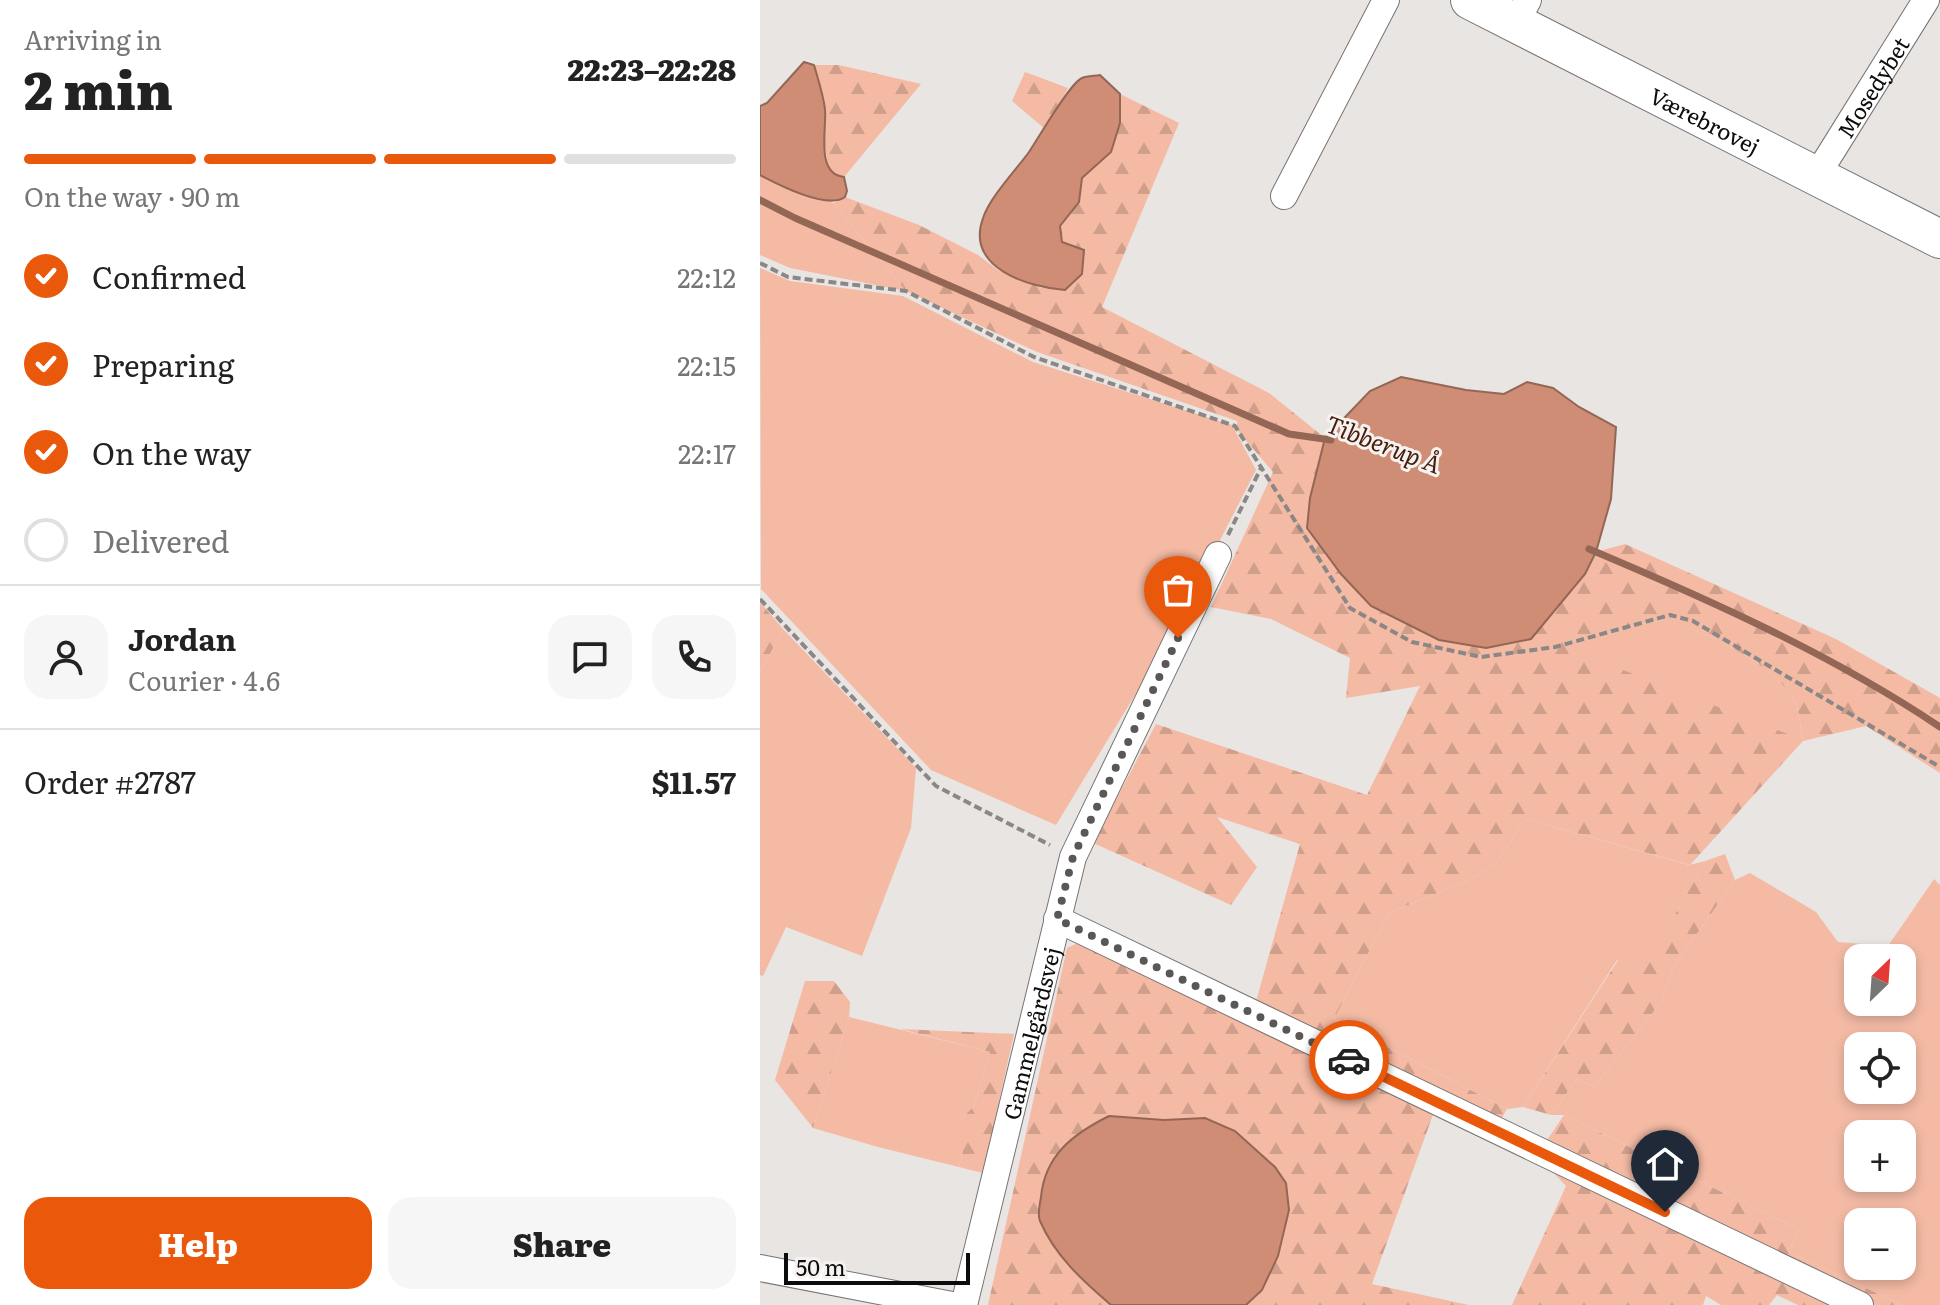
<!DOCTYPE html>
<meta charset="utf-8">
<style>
:root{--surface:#fff;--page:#f6f6f6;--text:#222;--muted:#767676;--line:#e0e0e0;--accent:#ea580c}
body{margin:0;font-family:Literata,serif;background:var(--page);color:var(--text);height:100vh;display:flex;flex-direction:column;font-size:30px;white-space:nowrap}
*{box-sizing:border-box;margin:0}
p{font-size:26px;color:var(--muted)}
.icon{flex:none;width:44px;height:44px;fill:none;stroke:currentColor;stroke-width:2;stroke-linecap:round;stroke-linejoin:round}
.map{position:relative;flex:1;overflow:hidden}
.details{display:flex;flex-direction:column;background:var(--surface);width:760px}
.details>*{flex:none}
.needle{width:52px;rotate:25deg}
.buttons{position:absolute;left:1084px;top:944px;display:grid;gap:16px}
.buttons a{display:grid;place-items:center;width:72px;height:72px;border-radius:16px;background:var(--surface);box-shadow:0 4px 12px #0003;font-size:40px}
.scale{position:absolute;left:24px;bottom:20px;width:186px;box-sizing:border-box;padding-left:8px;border:4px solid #0d0c0c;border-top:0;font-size:22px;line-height:28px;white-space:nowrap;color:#0d0c0c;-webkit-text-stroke:6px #f6f2f1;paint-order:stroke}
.pin{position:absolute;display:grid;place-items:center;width:68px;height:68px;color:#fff;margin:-82px -34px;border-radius:50% 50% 50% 0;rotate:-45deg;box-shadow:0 0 8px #0007}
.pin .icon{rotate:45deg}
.courier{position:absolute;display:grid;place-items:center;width:80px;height:80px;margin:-40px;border:6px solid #ea580c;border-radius:50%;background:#fff;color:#222;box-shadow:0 2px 10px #0007}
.overview em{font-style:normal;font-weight:800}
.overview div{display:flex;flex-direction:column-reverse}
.overview{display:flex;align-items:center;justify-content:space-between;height:136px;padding:0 24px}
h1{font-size:52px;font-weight:800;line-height:60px}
.bar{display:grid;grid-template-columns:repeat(4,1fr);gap:12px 8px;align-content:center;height:96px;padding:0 24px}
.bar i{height:10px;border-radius:6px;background:var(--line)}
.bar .current{background:var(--accent)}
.bar p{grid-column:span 4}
.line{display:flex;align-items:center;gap:20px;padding:0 24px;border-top:2px solid var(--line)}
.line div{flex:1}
.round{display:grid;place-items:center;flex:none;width:84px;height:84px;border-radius:24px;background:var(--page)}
ol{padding:0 24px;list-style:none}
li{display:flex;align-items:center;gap:24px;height:88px}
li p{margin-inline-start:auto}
li .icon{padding:8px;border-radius:50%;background:var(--accent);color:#fff;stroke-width:4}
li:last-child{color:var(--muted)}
li i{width:44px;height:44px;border:4px solid var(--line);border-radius:50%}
.primary-button{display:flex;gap:16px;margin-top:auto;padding:16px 24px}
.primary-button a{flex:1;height:92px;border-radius:24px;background:var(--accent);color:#fff;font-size:32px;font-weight:800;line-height:92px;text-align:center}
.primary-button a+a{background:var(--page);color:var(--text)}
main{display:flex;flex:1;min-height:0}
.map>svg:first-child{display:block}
</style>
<main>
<section class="details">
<div class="overview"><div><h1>2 min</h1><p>Arriving in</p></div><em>22:23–22:28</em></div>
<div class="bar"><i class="current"></i><i class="current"></i><i class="current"></i><i></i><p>On the way · 90 m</p></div>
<ol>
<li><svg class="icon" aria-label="check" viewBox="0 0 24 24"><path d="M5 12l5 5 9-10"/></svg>Confirmed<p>22:12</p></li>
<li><svg class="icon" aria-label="check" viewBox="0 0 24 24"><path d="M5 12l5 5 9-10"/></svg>Preparing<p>22:15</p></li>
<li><svg class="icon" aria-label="check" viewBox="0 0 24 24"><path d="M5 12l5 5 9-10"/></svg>On the way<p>22:17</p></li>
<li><i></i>Delivered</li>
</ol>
<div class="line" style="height:144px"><a class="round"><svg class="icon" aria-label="person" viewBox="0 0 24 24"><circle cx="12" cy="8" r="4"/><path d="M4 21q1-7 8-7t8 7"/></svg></a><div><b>Jordan</b><p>Courier · 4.6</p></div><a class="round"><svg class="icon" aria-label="chat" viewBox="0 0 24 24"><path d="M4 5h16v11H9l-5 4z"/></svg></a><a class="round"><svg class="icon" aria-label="phone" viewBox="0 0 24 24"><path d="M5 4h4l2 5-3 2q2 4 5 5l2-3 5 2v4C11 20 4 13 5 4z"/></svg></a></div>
<div class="line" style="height:104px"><div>Order #2787</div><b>$11.57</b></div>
<div class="primary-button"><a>Help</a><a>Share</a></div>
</section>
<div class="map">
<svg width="1180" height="1305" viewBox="0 0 1180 1305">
<defs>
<pattern id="forest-firs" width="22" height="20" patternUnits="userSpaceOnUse" patternTransform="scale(2)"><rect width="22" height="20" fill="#f4baa4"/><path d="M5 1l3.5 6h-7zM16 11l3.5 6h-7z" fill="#d09f8c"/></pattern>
</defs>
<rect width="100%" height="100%" fill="#e8e5e3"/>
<path fill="#f4baa4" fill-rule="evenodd" d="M0,175L73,203L146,291L30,268L0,255Z
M0,268L30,281L143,296L273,362L472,425L496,470L412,634L296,825L171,770L1,589Z
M903,620C942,630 1012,662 1033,698C1040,710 1040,728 1043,741L807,649L878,625Z
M23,629L156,768L151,828L102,956L26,927L3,976L0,975V673Z
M766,819L929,865L945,861L884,971L857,960L763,1107L747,1109L574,1019L629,913L718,876L738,860Z
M990,873L1056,912L1078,942L1128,946L1174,879L1180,885V1305H1142L1029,1252L1038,1229L804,1115H791L817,1079L834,1087L902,1001L914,966L975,880ZM1098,958H1142V1002H1098ZM1098,1046H1142V1090H1098ZM1098,1134H1142V1178H1098ZM1098,1222H1142V1266H1098Z
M89,1017L230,1052L214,1106L199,1121L203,1151L199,1167L118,1147L53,1128Z"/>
<path fill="url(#forest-firs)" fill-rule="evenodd" d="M54,65H79L161,84L84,177L74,175L68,167Z
M265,72L308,88L285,129L252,101Z
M360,94L419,123L342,307L509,393L565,438L550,498L547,528L581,574L611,606L825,574L836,552L865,544L1076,639L1180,698V773L1106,726L1043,741L930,865L766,819L738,860L718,876L629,913L574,1019L747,1109L737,1126L679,1098L612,1284L709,1305H228L307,948L322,941L489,1015L497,998L540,844L457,817L497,867L471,905L333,843L396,724L607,795L660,686L586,698L590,658L511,619L451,607L513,472L477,430V421L277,352L146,291L73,203L85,197L159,225L218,255L238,270L282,288L302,242L300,226L319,202L322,178L351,151L360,123ZM902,620C943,630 1011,662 1033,698C1040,709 1040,728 1043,740L809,649L878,625Z
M0,602L23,629L0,673Z
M965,854L975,880L914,966L902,1001L834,1087L817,1079L791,1115L763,1107L858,960L884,970L945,861Z
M45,981H74L90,1002L89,1017L53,1128L15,1080Z
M140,1029L254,1034L223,1173L199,1167L203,1151L194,1147L199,1121L214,1106L230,1052Z
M804,1115L1038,1229L1029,1252L1142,1305H1038L1017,1295L1009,1305H961L946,1296L943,1305H752L806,1186L777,1155Z"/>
<path fill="#ce8d74" stroke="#946655" stroke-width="2" d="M44,62L54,65C58,79 63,94 65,109C67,129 55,174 84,177L87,191L85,197C67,210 19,185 0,175V106L7,103Z
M340,75L360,94V123L351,152L322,178L319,202L300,226L302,242L324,250L322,274L305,290C268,287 205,268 223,218C230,197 256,170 269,152C279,137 310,83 322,78C327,76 335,76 340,75Z
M641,377L706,390L744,394L767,382L793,388L819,407L856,427L851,499L836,552L825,574L771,639L726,648L679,640L611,606L581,574L547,528L550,498L565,438L610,391Z
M349,1116L404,1120L445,1118L475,1131L515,1167L526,1183L529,1210L518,1256L502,1290L486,1305H351C323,1281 295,1256 280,1221C277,1214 280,1204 281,1197C285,1155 313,1134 349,1116Z"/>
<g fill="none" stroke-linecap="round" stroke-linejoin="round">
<path stroke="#946655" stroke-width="7" d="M0,200L35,218L529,434L571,440
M829,549C950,600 1071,654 1180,727"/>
<g stroke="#787473" stroke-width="28">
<g id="street">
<path d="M756,23L768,0"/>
<path id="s1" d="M1057,175L1166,0"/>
<path d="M524,196L626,0"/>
<path d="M297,919L1100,1305"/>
<path d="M0,1268L192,1305"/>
<path id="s2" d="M204,1305L313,857L458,555"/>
</g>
</g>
<g stroke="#787473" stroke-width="40">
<g id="secondary">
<path id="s3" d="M710,0L1180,239"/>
</g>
</g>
<path stroke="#8a8786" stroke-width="4" stroke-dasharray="8 4" stroke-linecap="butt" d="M0,263L28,277L146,291L274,357L475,426L590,608L652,642L721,657L795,647L910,615L933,621L1180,767
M468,535L502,466
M0,599L176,786L290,845"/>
<use href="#street" stroke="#fff" stroke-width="26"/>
<use href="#secondary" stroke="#fff" stroke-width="38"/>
</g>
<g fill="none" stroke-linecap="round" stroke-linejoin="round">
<path stroke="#5a5857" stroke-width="8" stroke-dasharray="0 14.4" d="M418,638L313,857L297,919L589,1060"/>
<path stroke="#ea580c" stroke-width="10" d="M589,1060L905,1212"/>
</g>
<g text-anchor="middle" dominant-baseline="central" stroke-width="6" stroke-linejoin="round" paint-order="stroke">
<g font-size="22" fill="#0d0c0c" stroke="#f6f2f1">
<text stroke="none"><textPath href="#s1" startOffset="104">Mosedybet</textPath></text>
<text stroke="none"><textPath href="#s3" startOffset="264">Værebrovej</textPath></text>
<text stroke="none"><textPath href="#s2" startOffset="280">Gammelgårdsvej</textPath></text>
</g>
<g font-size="24" font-style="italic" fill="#471d0b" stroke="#f6f2f1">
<text transform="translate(624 443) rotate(21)">Tibberup Å</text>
</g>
</g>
</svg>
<div class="buttons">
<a><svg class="needle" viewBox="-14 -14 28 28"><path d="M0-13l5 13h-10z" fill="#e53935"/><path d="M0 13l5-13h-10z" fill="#767676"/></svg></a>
<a><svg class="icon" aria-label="locate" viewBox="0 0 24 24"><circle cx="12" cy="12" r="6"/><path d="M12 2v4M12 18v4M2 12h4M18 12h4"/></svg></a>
<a>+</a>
<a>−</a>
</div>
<div class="scale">50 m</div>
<div class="pin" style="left:418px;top:638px;background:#ea580c"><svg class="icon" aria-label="bag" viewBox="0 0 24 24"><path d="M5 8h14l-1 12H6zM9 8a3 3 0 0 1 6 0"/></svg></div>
<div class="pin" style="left:905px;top:1212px;background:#1f2937"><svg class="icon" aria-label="home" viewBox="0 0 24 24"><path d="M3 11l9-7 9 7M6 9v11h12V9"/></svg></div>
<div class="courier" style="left:589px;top:1060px"><svg class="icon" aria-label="car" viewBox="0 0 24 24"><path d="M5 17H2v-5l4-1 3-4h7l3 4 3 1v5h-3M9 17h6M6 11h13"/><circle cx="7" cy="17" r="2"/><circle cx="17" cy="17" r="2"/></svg></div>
</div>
</main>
